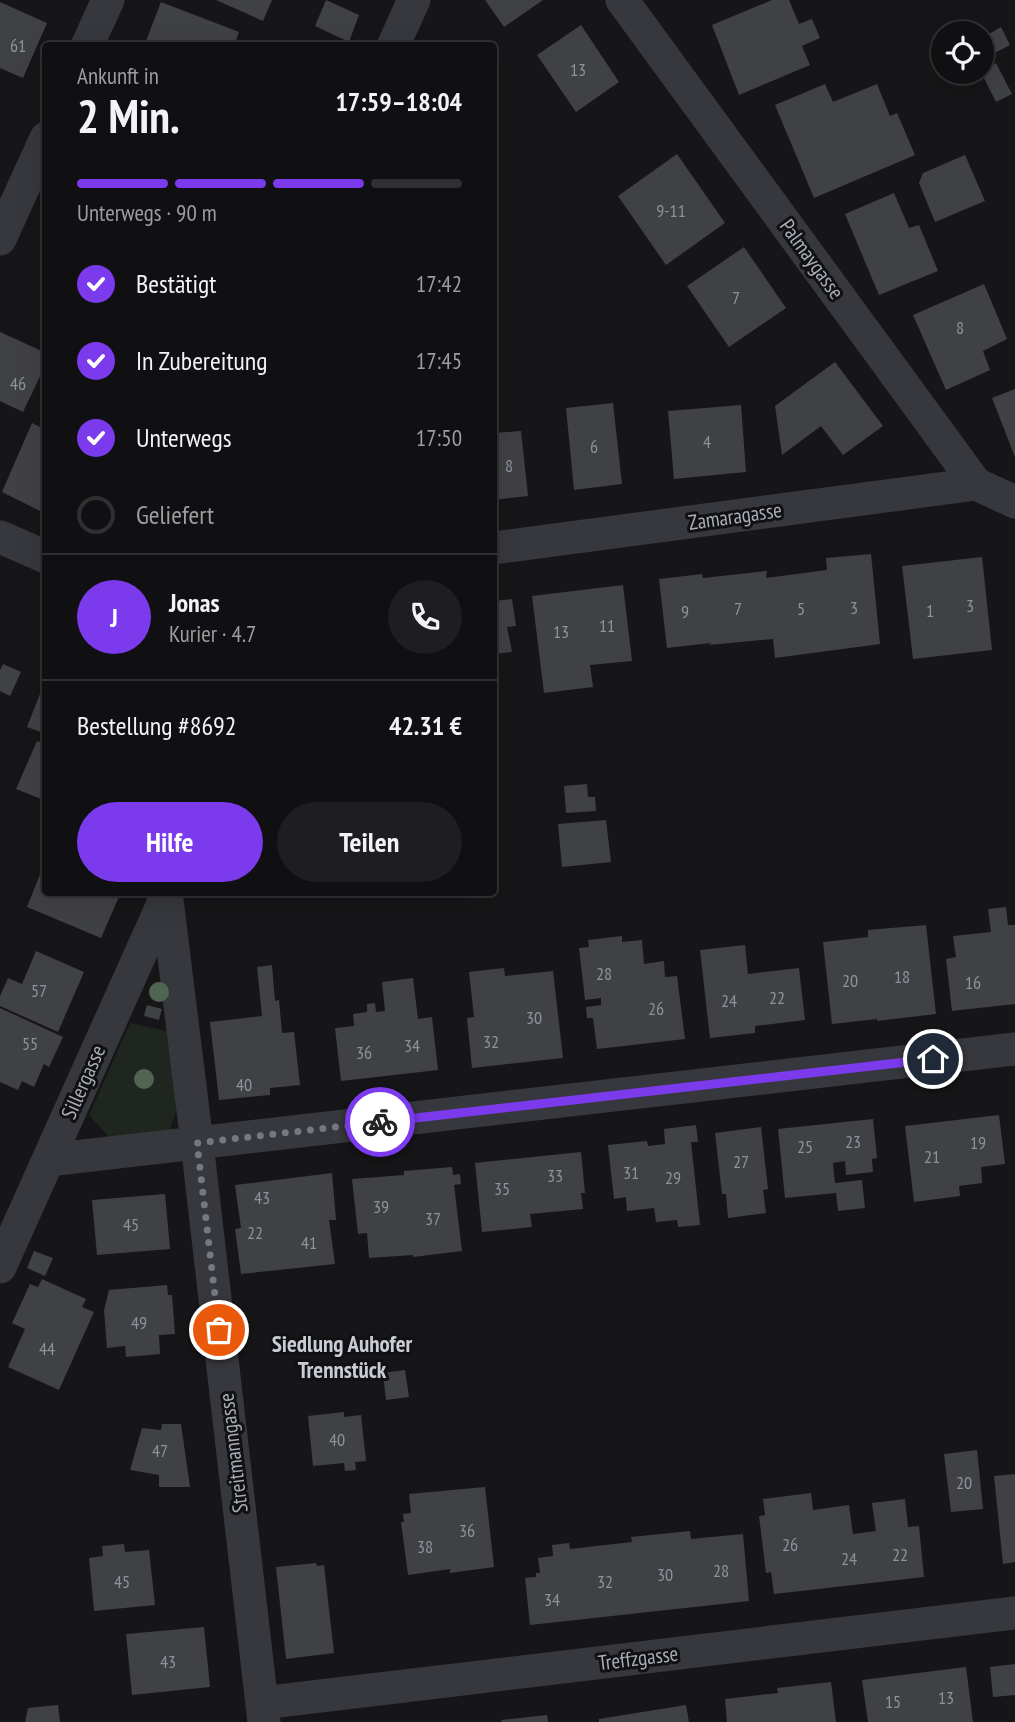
<!DOCTYPE html>
<html lang="de">
<meta charset="utf-8">
<style>
:root{--surface:#101012;--page:#1e1e20;--text:#f1f3f6;--muted:#9c9d9f;--line:#303032;--accent:#7c3aed}
body{margin:0;font-family:"PT Sans Narrow",sans-serif;background:var(--page);color:var(--text);height:100vh;display:flex;flex-direction:column;font-size:26px;white-space:nowrap}
*{box-sizing:border-box;margin:0}
p{font-size:23px;color:var(--muted)}
.icon{flex:none;width:38px;height:38px;fill:none;stroke:currentColor;stroke-width:2;stroke-linecap:round;stroke-linejoin:round}
.map{position:relative;flex:1;overflow:hidden}
.drawer{position:absolute;left:42px;top:42px;width:455px;height:854px;display:flex;flex-direction:column;background:var(--surface);border-radius:7px;box-shadow:0 7px 28px #0002,0 0 0 2px var(--line)}
.drawer>*{flex:none}
.fabs{position:absolute;left:931px;top:21px;display:grid;gap:14px}
.fabs a{display:grid;place-items:center;width:63px;height:63px;border-radius:50%;background:var(--surface);box-shadow:0 7px 28px #0002,0 0 0 2px var(--line);font-size:35px}
.pin{position:absolute;display:grid;place-items:center;width:60px;height:60px;color:#fff;margin:-30px;border:4px solid #fff;border-radius:50%;box-shadow:0 2px 7px #0007}
.courier{position:absolute;display:grid;place-items:center;width:70px;height:70px;margin:-35px;border:5px solid #7c3aed;border-radius:50%;background:#fff;color:#222;box-shadow:0 2px 9px #0007}
.head em{font-style:normal;font-weight:800}
.head div{display:flex;flex-direction:column-reverse}
.head{display:flex;align-items:center;justify-content:space-between;height:119px;padding:0 35px}
h1{font-size:46px;font-weight:800;line-height:52px}
.bar{display:grid;grid-template-columns:repeat(4,1fr);gap:10px 7px;align-content:center;height:84px;padding:0 35px}
.bar i{height:9px;border-radius:5px;background:var(--line)}
.bar .selected{background:var(--accent)}
.bar p{grid-column:span 4}
.line{display:flex;align-items:center;gap:18px;padding:0 35px;border-top:2px solid var(--line)}
.line div{flex:1}
.round{display:grid;place-items:center;flex:none;width:74px;height:74px;border-radius:37px;background:var(--page)}
ol{padding:0 35px;list-style:none}
li{display:flex;align-items:center;gap:21px;height:77px}
li p{margin-inline-start:auto}
li .icon{padding:7px;border-radius:50%;background:var(--accent);color:#fff;stroke-width:4}
li:last-child{color:var(--muted)}
li i{width:38px;height:38px;border:4px solid var(--line);border-radius:50%}
.cta{display:flex;gap:14px;margin-top:auto;padding:14px 35px}
.cta a{flex:1;height:80px;border-radius:42px;background:var(--accent);color:#fff;font-size:28px;font-weight:800;line-height:80px;text-align:center}
.cta a+a{background:var(--page);color:var(--text)}
.map>svg:first-child{display:block}
</style>
<div class="map">
<svg width="1015" height="1722" viewBox="0 0 1015 1722">
<rect width="100%" height="100%" fill="#161618"/>
<path fill="#1e261f" d="M130,1023L171,1032L179,1104L169,1131L109,1137L89,1115Z"/>
<path fill="#404145" d="M216,0H272L263,21Z
M326,0L359,15L349,42L315,26Z
M485,0H543L504,27Z
M772,0H789L799,24L812,19L820,38L802,46L810,65L739,95L712,25Z
M0,2L47,23L23,78L0,68Z
M161,2L239,32L234,46H144Z
M581,25L619,82L576,112L537,55Z
M1001,27L1010,45L991,55L982,38Z
M996,63L1012,94L996,102L981,72Z
M825,84L833,102L877,84L890,116L897,113L915,155L814,198L775,105Z
M677,154L725,223L666,265L618,196Z
M965,155L985,201L935,222L919,183L923,173Z
M894,193L909,228L919,225L938,271L879,295L845,214Z
M744,247L786,308L729,347L687,286Z
M984,284L1007,339L983,351L990,370L946,390L913,315Z
M0,332L46,353V364L23,412L0,401Z
M835,362L883,426L843,455L821,426L782,455L775,406Z
M1015,389V457L992,398Z
M613,403L622,484L574,490L566,408Z
M741,405L746,472L674,479L668,411Z
M32,423L46,430V514L2,492Z
M521,431L528,496L494,500V433Z
M871,554L880,644L775,658L773,639L709,645L711,643L667,648L659,579L702,574L703,578L767,571L766,578L827,570L826,558Z
M982,557L992,650L913,659L902,566Z
M623,585L632,661L590,665L593,687L544,693L532,596Z
M512,599L516,626L507,627L512,652L494,654V601Z
M3,664L21,672L10,696L0,691V670Z
M45,681H46V734L27,727Z
M37,741L46,744V801L16,789Z
M587,784L588,797H595L596,811L566,813L564,786Z
M606,820L611,862L562,867L558,824Z
M45,862L46,892H121L101,938L27,907Z
M1006,907L1008,925H1015V1004L952,1011L946,959L956,957L953,936L991,932L988,909Z
M926,925L936,1014L877,1021V1019L832,1024L823,942L868,937V930Z
M622,936V942L642,940L644,964L664,961L665,977L677,976L685,1039L597,1049L593,1018H587L586,1007L601,1005V998L585,1000L579,948L589,947L588,940Z
M745,945L748,974L799,968L805,1020L755,1026V1033L710,1038L700,950Z
M36,951L84,972L58,1032L0,1006V996L8,978L22,984Z
M272,965L275,1001L279,1000L282,1033L294,1032L300,1085L270,1088V1095L219,1100L210,1022L262,1016L257,967Z
M504,968L505,976L553,971L563,1058L472,1068L467,1018L474,1017L469,972Z
M413,978L418,1019L432,1017L438,1070L341,1081L335,1028L354,1026L353,1014L367,1012V1004L375,1003L376,1012L385,1011L382,982Z
M147,1005L162,1009L159,1020L144,1016Z
M0,1008L63,1037L49,1067L44,1064L34,1087L22,1081L18,1090L0,1082Z
M999,1115L1005,1164L981,1167L982,1183L959,1186L960,1196L914,1202L905,1126Z
M873,1119L877,1158L872,1159L873,1172L846,1175L845,1161L833,1163L835,1183L862,1180L865,1208L838,1211L836,1193L785,1198L778,1129Z
M696,1125L698,1142H691L700,1225L678,1227L677,1220L656,1222L654,1208L627,1211L626,1197L614,1199L608,1145L647,1141L648,1146L665,1144L664,1129Z
M761,1127L768,1189L763,1190L766,1213L728,1218L726,1194H722L715,1133Z
M581,1152L585,1193H581L583,1209L530,1214L532,1227L482,1232L475,1163Z
M452,1167L453,1175L460,1174L461,1184L454,1185L462,1251L413,1257V1255L369,1258L367,1233L358,1234L352,1179L404,1175V1171Z
M332,1173L336,1220H329L335,1264L241,1274L235,1229L241,1228L235,1185Z
M165,1194L170,1249L97,1255L92,1200Z
M34,1251L53,1258L45,1276L27,1268Z
M42,1279L86,1299L82,1307L94,1312L59,1390L8,1367L25,1329L12,1323L30,1284L38,1287Z
M167,1285L168,1295H172L175,1334L159,1335L160,1354L126,1357L125,1346L107,1348L104,1310L109,1290Z
M405,1370L409,1397L386,1400L383,1373Z
M344,1412V1417L361,1415L366,1461L355,1462L356,1470L345,1471L344,1463L313,1466L308,1416Z
M162,1424H181L190,1487H159V1475L130,1470L142,1428L161,1430Z
M977,1450L983,1509L951,1512L944,1454Z
M1015,1474V1562L1003,1564L994,1476Z
M485,1487L494,1567L450,1573V1569L408,1575L401,1522H404L403,1514L411,1513L409,1494Z
M811,1493L813,1510L849,1505L853,1534L876,1531L872,1503L905,1499L908,1527L919,1526L924,1577L774,1594L771,1572L766,1573L759,1516L765,1515L763,1499Z
M690,1531L691,1539L743,1534L749,1601L530,1625L525,1578L536,1577V1573H540L538,1558L553,1556L552,1545L569,1543L570,1549L632,1542L631,1537Z
M124,1544L125,1552L149,1550L155,1605L94,1611L89,1558L103,1556L102,1546Z
M316,1563L317,1566L324,1565L334,1653L286,1659L276,1567Z
M204,1627L210,1687L132,1695L126,1634Z
M1015,1664V1695L993,1697L990,1667Z
M966,1667L973,1722H868L862,1680Z
M831,1682L836,1722H727L725,1699L778,1693L777,1688Z
M58,1705L60,1722H25L28,1708Z
M686,1705L689,1722H599V1719Z
M547,1715L548,1722H502L501,1720Z"/>
<g fill="none" stroke-linecap="round" stroke-linejoin="round">
<path stroke="#37383d" stroke-width="33" d="M622,0L976,484L1015,502
M87,46L108,0
M393,46L414,0
M0,239L46,138
M0,537L46,557
M494,548L976,484
M166,892L197,1143L264,1722
M48,1160L1015,1049
M0,1267L166,897
M262,1703L1015,1613"/>
</g>
<g fill="#506452">
<circle cx="159" cy="992" r="10"/>
<circle cx="144" cy="1079" r="10"/>
</g>
<g fill="none" stroke-linecap="round" stroke-linejoin="round">
<path stroke="#757880" stroke-width="7" stroke-dasharray="0 12.6" d="M219,1330L197,1143L380,1122"/>
<path stroke="#7c3aed" stroke-width="9" d="M380,1122L933,1059"/>
</g>
<g text-anchor="middle" dominant-baseline="central" stroke-width="6" stroke-linejoin="round" paint-order="stroke">
<g font-size="18" fill="#8e929b">
<text x="18" y="45">61</text>
<text x="578" y="69">13</text>
<text x="671" y="210">9-11</text>
<text x="736" y="297">7</text>
<text x="960" y="327">8</text>
<text x="18" y="383">46</text>
<text x="707" y="441">4</text>
<text x="594" y="446">6</text>
<text x="509" y="465">8</text>
<text x="970" y="605">3</text>
<text x="854" y="607">3</text>
<text x="738" y="608">7</text>
<text x="801" y="608">5</text>
<text x="930" y="610">1</text>
<text x="685" y="611">9</text>
<text x="607" y="625">11</text>
<text x="561" y="631">13</text>
<text x="604" y="973">28</text>
<text x="902" y="976">18</text>
<text x="850" y="980">20</text>
<text x="973" y="982">16</text>
<text x="39" y="990">57</text>
<text x="777" y="997">22</text>
<text x="729" y="1000">24</text>
<text x="656" y="1008">26</text>
<text x="534" y="1017">30</text>
<text x="491" y="1041">32</text>
<text x="30" y="1043">55</text>
<text x="412" y="1045">34</text>
<text x="364" y="1052">36</text>
<text x="244" y="1084">40</text>
<text x="853" y="1141">23</text>
<text x="978" y="1142">19</text>
<text x="805" y="1146">25</text>
<text x="932" y="1156">21</text>
<text x="741" y="1161">27</text>
<text x="631" y="1172">31</text>
<text x="555" y="1175">33</text>
<text x="673" y="1177">29</text>
<text x="502" y="1188">35</text>
<text x="262" y="1197">43</text>
<text x="381" y="1206">39</text>
<text x="433" y="1218">37</text>
<text x="131" y="1224">45</text>
<text x="255" y="1232">22</text>
<text x="309" y="1242">41</text>
<text x="139" y="1322">49</text>
<text x="47" y="1348">44</text>
<text x="337" y="1439">40</text>
<text x="160" y="1450">47</text>
<text x="964" y="1482">20</text>
<text x="467" y="1530">36</text>
<text x="790" y="1544">26</text>
<text x="425" y="1546">38</text>
<text x="900" y="1554">22</text>
<text x="849" y="1558">24</text>
<text x="721" y="1570">28</text>
<text x="665" y="1574">30</text>
<text x="122" y="1581">45</text>
<text x="605" y="1581">32</text>
<text x="552" y="1599">34</text>
<text x="168" y="1661">43</text>
<text x="946" y="1697">13</text>
<text x="893" y="1701">15</text>
</g>
<g font-size="21" fill="#a8adb8" stroke="#111113">
<text transform="translate(812 259) rotate(54)">Palmaygasse</text>
<text transform="translate(735 516) rotate(-8)">Zamaragasse</text>
<text transform="translate(83 1082) rotate(-66)">Sillergasse</text>
<text transform="translate(233 1453) rotate(-97)">Streitmanngasse</text>
<text transform="translate(638 1658) rotate(-7)">Treffzgasse</text>
</g>
<g font-size="23" font-weight="bold" fill="#c9ccd4" stroke="#111113">
<text x="342" y="1343">Siedlung Auhofer<tspan x="342" dy="26">Trennstück</tspan></text>
</g>
</g>
</svg>
<div class="fabs">
<a><svg class="icon" aria-label="locate" viewBox="0 0 24 24"><circle cx="12" cy="12" r="6"/><path d="M12 2v4M12 18v4M2 12h4M18 12h4"/></svg></a>
</div>
<div class="pin" style="left:219px;top:1330px;background:#ea580c"><svg class="icon" aria-label="bag" viewBox="0 0 24 24"><path d="M5 8h14l-1 12H6zM9 8a3 3 0 0 1 6 0"/></svg></div>
<div class="pin" style="left:933px;top:1059px;background:#1f2937"><svg class="icon" aria-label="home" viewBox="0 0 24 24"><path d="M3 11l9-7 9 7M6 9v11h12V9"/></svg></div>
<div class="courier" style="left:380px;top:1122px"><svg class="icon" aria-label="bike" viewBox="0 0 24 24"><circle cx="6" cy="16" r="4"/><circle cx="18" cy="16" r="4"/><path d="M6 16l4-8h5l3 8M10 8l3 8H6M13 5h3"/></svg></div>
<section class="drawer">
<div class="head"><div><h1>2 Min.</h1><p>Ankunft in</p></div><em>17:59–18:04</em></div>
<div class="bar"><i class="selected"></i><i class="selected"></i><i class="selected"></i><i></i><p>Unterwegs · 90 m</p></div>
<ol>
<li><svg class="icon" aria-label="check" viewBox="0 0 24 24"><path d="M5 12l5 5 9-10"/></svg>Bestätigt<p>17:42</p></li>
<li><svg class="icon" aria-label="check" viewBox="0 0 24 24"><path d="M5 12l5 5 9-10"/></svg>In Zubereitung<p>17:45</p></li>
<li><svg class="icon" aria-label="check" viewBox="0 0 24 24"><path d="M5 12l5 5 9-10"/></svg>Unterwegs<p>17:50</p></li>
<li><i></i>Geliefert</li>
</ol>
<div class="line" style="height:126px"><b class="round" style="background:var(--accent);color:#fff">J</b><div><b>Jonas</b><p>Kurier · 4.7</p></div><a class="round"><svg class="icon" aria-label="phone" viewBox="0 0 24 24"><path d="M5 4h4l2 5-3 2q2 4 5 5l2-3 5 2v4C11 20 4 13 5 4z"/></svg></a></div>
<div class="line" style="height:91px"><div>Bestellung #8692</div><b>42.31 €</b></div>
<div class="cta"><a>Hilfe</a><a>Teilen</a></div>
</section>
</div>
